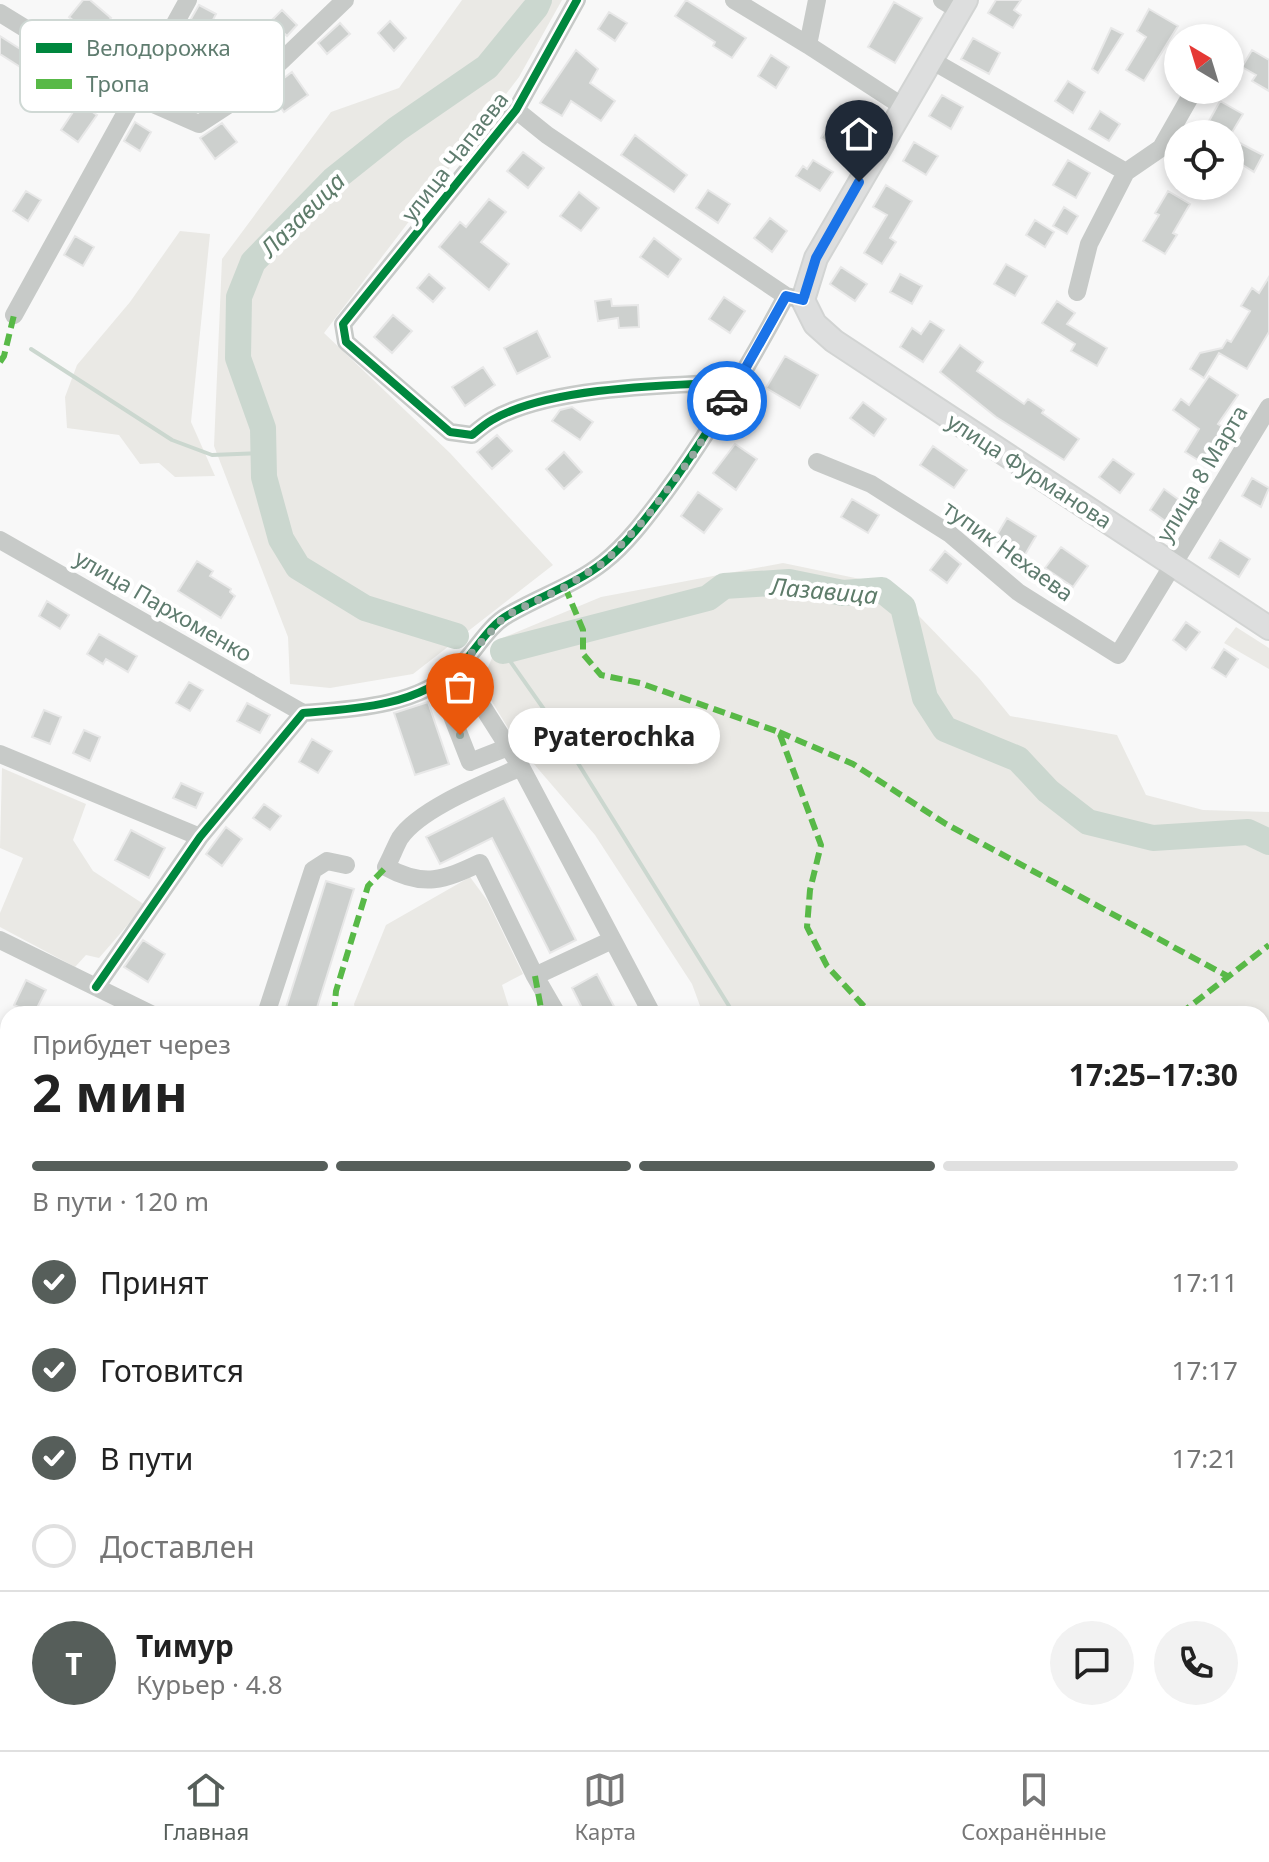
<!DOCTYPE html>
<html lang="ru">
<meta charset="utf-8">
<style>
:root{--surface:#fff;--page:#f2f2f2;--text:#222;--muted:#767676;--line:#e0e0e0;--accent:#565e5a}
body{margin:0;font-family:"Noto Sans",sans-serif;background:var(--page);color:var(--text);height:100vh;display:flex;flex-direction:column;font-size:30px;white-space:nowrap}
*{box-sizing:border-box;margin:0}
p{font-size:26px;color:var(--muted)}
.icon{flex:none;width:44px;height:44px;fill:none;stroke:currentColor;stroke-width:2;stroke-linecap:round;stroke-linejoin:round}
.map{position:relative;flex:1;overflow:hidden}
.sheet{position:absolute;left:0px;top:1006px;width:1270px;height:744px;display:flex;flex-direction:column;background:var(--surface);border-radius:24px 24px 0 0;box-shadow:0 4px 12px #0003}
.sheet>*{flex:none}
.needle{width:52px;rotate:322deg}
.buttons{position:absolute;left:1164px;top:24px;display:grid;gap:16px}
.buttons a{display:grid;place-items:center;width:80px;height:80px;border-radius:50%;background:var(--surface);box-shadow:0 4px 12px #0003;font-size:40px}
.pin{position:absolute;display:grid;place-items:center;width:68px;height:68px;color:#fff;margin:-82px -34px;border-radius:50% 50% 50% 0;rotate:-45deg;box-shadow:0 0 8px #0007}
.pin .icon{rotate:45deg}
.courier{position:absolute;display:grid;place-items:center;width:80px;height:80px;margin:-40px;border:6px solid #1a73e8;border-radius:50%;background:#fff;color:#222;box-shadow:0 2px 10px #0007}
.bubble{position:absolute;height:56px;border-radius:28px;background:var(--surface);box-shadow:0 4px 12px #0003;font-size:26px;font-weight:700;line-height:56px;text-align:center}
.overview em{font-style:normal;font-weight:700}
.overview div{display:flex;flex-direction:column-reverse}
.overview{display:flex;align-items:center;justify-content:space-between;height:136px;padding:0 32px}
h1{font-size:52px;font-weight:700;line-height:60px}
.bar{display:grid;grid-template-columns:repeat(4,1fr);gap:12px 8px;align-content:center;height:96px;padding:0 32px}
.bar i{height:10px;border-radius:6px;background:var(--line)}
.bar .active{background:var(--accent)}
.bar p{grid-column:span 4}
.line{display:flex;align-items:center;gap:20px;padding:0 32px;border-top:2px solid var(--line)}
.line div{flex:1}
.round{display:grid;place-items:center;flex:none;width:84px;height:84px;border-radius:42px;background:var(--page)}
ol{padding:0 32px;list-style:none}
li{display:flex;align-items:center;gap:24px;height:88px}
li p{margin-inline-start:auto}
li .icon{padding:8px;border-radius:50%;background:var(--accent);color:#fff;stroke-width:4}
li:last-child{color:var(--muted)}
li i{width:44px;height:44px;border:4px solid var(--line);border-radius:50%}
.menu{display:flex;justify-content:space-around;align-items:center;height:112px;border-top:2px solid var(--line);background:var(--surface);font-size:22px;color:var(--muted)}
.menu a{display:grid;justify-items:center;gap:4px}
.menu .active{color:var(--accent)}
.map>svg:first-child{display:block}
</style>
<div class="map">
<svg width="1269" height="1750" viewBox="0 0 1269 1750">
<rect width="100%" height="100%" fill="#f8f8f8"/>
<path fill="#e9eae9" d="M0,1161L8,1173V1742H202L205,1750H0Z"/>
<path fill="#eae9e5" d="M462,0H562L519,77L324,333L450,453L553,565L413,674L330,688L290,684L288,637L214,446L222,259L331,112L399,88Z
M180,231L210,234L191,422L215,476L175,477L159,463L140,464L119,435L67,428L65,397L77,365L130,302Z
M783,563L889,585L979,678L1010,716L1117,735L1146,795L1203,810L1269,812V1323L1262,1327V1014H703L692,984L595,835L521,749L481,684L500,639L601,597Z
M1236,627L1269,648V669L1224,643Z
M2,768L86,804L73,840L93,871L145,905L99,958L86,955L75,967L0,927V913L23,858L0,848Z
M470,877L487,900L523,974L502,985L511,1014H356L354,1004L386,925Z"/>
<path fill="#cbd7cf" d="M1269,1398V1750H598L611,1742H1262V1401Z"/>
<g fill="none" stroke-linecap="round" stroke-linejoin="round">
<path stroke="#cbd7cf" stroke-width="4" d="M31,349L172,440L212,455L263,453
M503,651L548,715L734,1014"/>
<path stroke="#cbd7cf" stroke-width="26" d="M456,636L365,608L298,567L281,539L264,477L263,428L238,358L239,297L253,262L333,180L397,129L487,67L536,7L539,0
M503,651L708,598L724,586L789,582L843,593L882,590L903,607L925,698L945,729L1018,759L1048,791L1088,822L1153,838L1248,832L1269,842"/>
</g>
<path fill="#cdd0ce" stroke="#e8e8e8" stroke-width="2" d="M83,0H90L111,18L95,38L69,17Z
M686,0L746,38L732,58L713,46L715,42L675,16Z
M996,0H1021L1014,10L1021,15L1013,28L988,13Z
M894,2L922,18L895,63L868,47Z
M199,5L216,14L202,41L184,31Z
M1149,9L1178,26L1144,81L1126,70L1146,37L1137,31Z
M282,10L297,25L287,36L271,21Z
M609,12L627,23L615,41L598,29Z
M390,21L406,38L394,51L378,33Z
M340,23L350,34L327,54L318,43Z
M1111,28L1123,34L1098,73L1092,69Z
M0,36L25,52L28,49L50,63L39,79L0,54Z
M973,38L1000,53L989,74L961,59Z
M576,50L598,69L590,83L615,101L601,121L571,101L562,116L540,103Z
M1252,50L1269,60V91L1252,81L1256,75L1242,67Z
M771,55L789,67L776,88L758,76Z
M292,72L308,95L284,112L268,90Z
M1068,81L1085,92L1073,113L1055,101Z
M942,95L963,107L951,129L929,116Z
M1220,101L1243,114L1231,134L1209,121Z
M79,103L97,115L78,142L61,130Z
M841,105L863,119L843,152L821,138Z
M1100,111L1120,124L1109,141L1089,129Z
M135,122L151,132L140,151L124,141Z
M222,123L237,142L215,159L200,138Z
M635,135L687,175L674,192L621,155Z
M1230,138L1263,155L1254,172L1230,157Z
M914,142L938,156L926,175L903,161Z
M523,152L544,168L528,188L507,171Z
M813,160L833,172L820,191L796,176L803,166L807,169Z
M1068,160L1090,173L1076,198L1053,185Z
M886,185L912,201L890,238L896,242L882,264L864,253L887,215L873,207Z
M708,190L730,204L718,223L696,208Z
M26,191L41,200L28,221L13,211Z
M1168,191L1190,204L1173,233L1177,235L1165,254L1143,241L1159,215L1155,213Z
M579,192L599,208L581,231L560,216Z
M489,199L506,212L481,242L509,264L489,290L439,247L460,222L466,227Z
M1064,207L1078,216L1067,234L1053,226Z
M770,218L787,231L772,252L754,238Z
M1035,220L1054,232L1045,247L1026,235Z
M75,236L94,247L83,266L64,255Z
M654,238L681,259L668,277L640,257Z
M1006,264L1027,276L1015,296L994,284Z
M841,267L867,284L855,301L830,284Z
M429,274L445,288L433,302L417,288Z
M900,274L922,286L912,304L890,292Z
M1269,277V332L1247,369L1219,353L1204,378L1190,369L1200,353L1222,348L1227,340L1231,342L1250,311L1241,306L1252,288L1259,293Z
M724,297L745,311L730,333L709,319Z
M611,299L612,306L638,305L639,327L619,328L618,318L598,321L595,301Z
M1057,301L1075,313L1067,324L1107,348L1097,366L1071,351L1075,344L1042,323Z
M393,315L412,331L392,353L374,337Z
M930,321L944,330L923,362L900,347L912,328L921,334Z
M537,331L550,357L517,374L504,348Z
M960,345L983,362L977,371L1024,404L1028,399L1044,410L1042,413L1079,439L1064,460L996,417L940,372Z
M785,356L818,375L800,408L766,388Z
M483,367L495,385L465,406L452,387Z
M1209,376L1238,395L1218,424L1226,429L1212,449L1215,451L1206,465L1185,452L1199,429L1173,410L1181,399L1189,405Z
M863,402L886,419L874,436L850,418Z
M572,407L593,422L580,440L552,421L560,410Z
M497,435L512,451L492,469L477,452Z
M735,444L757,459L736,490L713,473Z
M933,446L967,470L954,488L920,465Z
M564,452L582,472L564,489L546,469Z
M1113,459L1134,474L1120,493L1099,477Z
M1252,478L1269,488L1261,507L1242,496Z
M1164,489L1182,502L1168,523L1150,510Z
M698,492L722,509L704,533L681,516Z
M852,499L879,515L868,533L841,517Z
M1007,518L1036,536L1023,558L994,540Z
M1220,540L1250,559L1239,577L1209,558Z
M1061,547L1088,566L1073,587L1045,568Z
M945,551L961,564L947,583L930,570Z
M197,561L213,571L210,576L231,589L230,592L235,596L221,618L178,591Z
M47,601L69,615L60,629L39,616Z
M1186,622L1200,632L1186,650L1173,640Z
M99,634L137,656L128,672L106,659L103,664L87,654Z
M1224,649L1238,659L1226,677L1212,668Z
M189,682L203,690L190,711L176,703Z
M428,702L449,764L415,775L394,713Z
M247,703L270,715L260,733L237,721Z
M44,710L61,717L50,744L32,737Z
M84,730L100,737L90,761L73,753Z
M312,739L332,751L318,773L299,762Z
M181,783L203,793L196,808L173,798Z
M504,798L576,940L550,953L492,838L440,864L426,837Z
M264,804L281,816L270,830L253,818Z
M226,827L242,839L222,866L206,854Z
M131,830L165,848L149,878L115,860Z
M326,881L354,889L315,1014H284Z
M143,940L165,954L148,982L124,967Z
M597,974L618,1014H585L572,988Z
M26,980L46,990L34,1014L14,1005Z"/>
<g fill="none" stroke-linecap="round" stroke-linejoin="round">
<g stroke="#d2d4d3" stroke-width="26">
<path id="major" d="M966,0L816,258L803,300L815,324L834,341L1269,628"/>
</g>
<path stroke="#c7cac8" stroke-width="18" d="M577,0L516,110L343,324L346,342L450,432L472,435C478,430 485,424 492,420C550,386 672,385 740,382
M734,0L808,45
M817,0L808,45L902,106
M942,0L960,11
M0,13L135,96L199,124L251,90L345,0
M931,60L1126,172
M516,110L547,135L786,296
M1077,292L1089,244L1126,172L1161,148L1194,90
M14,315L188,0
M817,462L871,484L950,534L1018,592L1118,655L1269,407
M0,540L303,713
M458,668L521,767L652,1014
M439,683L470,762L508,747
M0,754L200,837
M521,767C488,782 420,808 400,838C395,847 391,858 386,867C424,888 444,880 480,863L535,976
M0,940L151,1014
M96,987L200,837L303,713C356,709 417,706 458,668C475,652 488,626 508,615C540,596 575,585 604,562C627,544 647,517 665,493C711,431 749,365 786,296L803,300
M266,1014L313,870L327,861L346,865
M557,1014L535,976L612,940
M0,1118L8,1129
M227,1745L240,1742"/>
<use href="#major" stroke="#dddede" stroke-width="22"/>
<path stroke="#58b947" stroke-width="6" stroke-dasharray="12 6" stroke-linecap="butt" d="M0,362L4,356L14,315
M565,587L583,630V654L601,675L640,683L779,732L821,845L810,890L807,927L827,966L871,1014
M779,732L853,764L946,824L1229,977
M535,976L542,1014
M334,1014L336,991L368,886L386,867
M1180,1014L1269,945
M1262,1344L1269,1347
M1262,1369L1269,1365
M345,1750L349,1742
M505,1750L520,1742"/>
<g stroke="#fff" stroke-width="13">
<path id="cycleway" d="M577,0L516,110L343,324L346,342L450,432L472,435C478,430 485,424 492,420C550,386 672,385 740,382
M96,987L200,837L303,713C356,709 417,706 458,668C475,652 488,626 508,615C540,596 575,585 604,562C627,544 647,517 665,493C711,431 749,365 786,296L803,300"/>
</g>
<use href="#cycleway" stroke="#00873e" stroke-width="8"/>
</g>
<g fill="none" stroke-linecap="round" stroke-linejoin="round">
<path stroke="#95a79f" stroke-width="8" stroke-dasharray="0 14.4" d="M460,735L439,683L458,668L505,616L565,587L606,561L646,518L691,458L727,401"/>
<path stroke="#1a73e8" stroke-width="10" d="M727,401L786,296L803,300L816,258L859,182"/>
</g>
<g text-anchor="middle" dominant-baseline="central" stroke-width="8" stroke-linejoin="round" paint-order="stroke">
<g font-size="22" fill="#5f7c6f" stroke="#fff">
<text transform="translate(454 156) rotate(-52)">улица Чапаева</text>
<text transform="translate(1030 470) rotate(33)">улица Фурманова</text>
<text transform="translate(1201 473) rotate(-59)">улица 8 Марта</text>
<text transform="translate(1009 550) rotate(36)">тупик Нехаева</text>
<text transform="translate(164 605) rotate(30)">улица Пархоменко</text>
</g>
<g font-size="24" font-style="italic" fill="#5e7c6a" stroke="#fff">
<text transform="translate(302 214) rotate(-45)">Лазавица</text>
<text transform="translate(824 590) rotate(5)">Лазавица</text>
</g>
</g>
<rect x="20" y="20" width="264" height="92" rx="12" fill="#fff" stroke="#cfd8d4" stroke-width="2"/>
<rect x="36" y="43" width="36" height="10" fill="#00873e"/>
<rect x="36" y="79" width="36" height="10" fill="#58b947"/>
<g font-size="22" fill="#5f7c6f">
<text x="86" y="56">Велодорожка</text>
<text x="86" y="92">Тропа</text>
</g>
</svg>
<div class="buttons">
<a><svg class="needle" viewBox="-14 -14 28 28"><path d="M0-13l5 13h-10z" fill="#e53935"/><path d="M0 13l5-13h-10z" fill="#767676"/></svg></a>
<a><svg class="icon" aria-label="locate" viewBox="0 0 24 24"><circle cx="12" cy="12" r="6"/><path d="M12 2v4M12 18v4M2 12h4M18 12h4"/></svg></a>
</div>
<div class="pin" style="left:460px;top:735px;background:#ea580c"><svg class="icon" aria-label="bag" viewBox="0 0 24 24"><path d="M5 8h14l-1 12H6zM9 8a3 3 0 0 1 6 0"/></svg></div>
<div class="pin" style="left:859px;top:182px;background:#1f2937"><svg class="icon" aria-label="home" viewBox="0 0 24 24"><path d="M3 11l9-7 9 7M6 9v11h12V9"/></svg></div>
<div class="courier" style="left:727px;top:401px"><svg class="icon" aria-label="car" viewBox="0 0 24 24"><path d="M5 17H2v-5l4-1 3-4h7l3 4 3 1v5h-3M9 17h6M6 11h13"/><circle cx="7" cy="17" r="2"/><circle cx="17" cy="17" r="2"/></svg></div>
<div class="bubble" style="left:508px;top:708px;width:212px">Pyaterochka</div>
<section class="sheet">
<div class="overview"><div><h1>2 мин</h1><p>Прибудет через</p></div><em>17:25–17:30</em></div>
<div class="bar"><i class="active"></i><i class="active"></i><i class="active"></i><i></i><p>В пути · 120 m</p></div>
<ol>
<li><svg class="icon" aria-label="check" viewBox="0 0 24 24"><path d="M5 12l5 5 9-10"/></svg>Принят<p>17:11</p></li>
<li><svg class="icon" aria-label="check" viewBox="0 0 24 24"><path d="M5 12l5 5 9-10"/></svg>Готовится<p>17:17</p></li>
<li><svg class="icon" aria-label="check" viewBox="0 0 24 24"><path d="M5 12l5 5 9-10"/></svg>В пути<p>17:21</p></li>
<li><i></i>Доставлен</li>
</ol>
<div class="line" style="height:144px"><b class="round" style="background:var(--accent);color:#fff">Т</b><div><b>Тимур</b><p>Курьер · 4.8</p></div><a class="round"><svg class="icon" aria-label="chat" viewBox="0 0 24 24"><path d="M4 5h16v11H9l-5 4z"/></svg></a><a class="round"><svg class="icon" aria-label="phone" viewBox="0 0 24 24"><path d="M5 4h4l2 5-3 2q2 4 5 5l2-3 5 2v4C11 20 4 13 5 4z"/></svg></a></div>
</section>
</div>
<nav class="menu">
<a class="active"><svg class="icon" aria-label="home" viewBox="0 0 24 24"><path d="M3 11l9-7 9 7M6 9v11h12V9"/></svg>Главная</a>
<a><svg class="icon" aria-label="map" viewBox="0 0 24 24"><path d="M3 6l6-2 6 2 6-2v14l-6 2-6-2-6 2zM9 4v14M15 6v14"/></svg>Карта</a>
<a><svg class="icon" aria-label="saved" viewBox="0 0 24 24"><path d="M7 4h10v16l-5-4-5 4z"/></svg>Сохранённые</a>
</nav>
